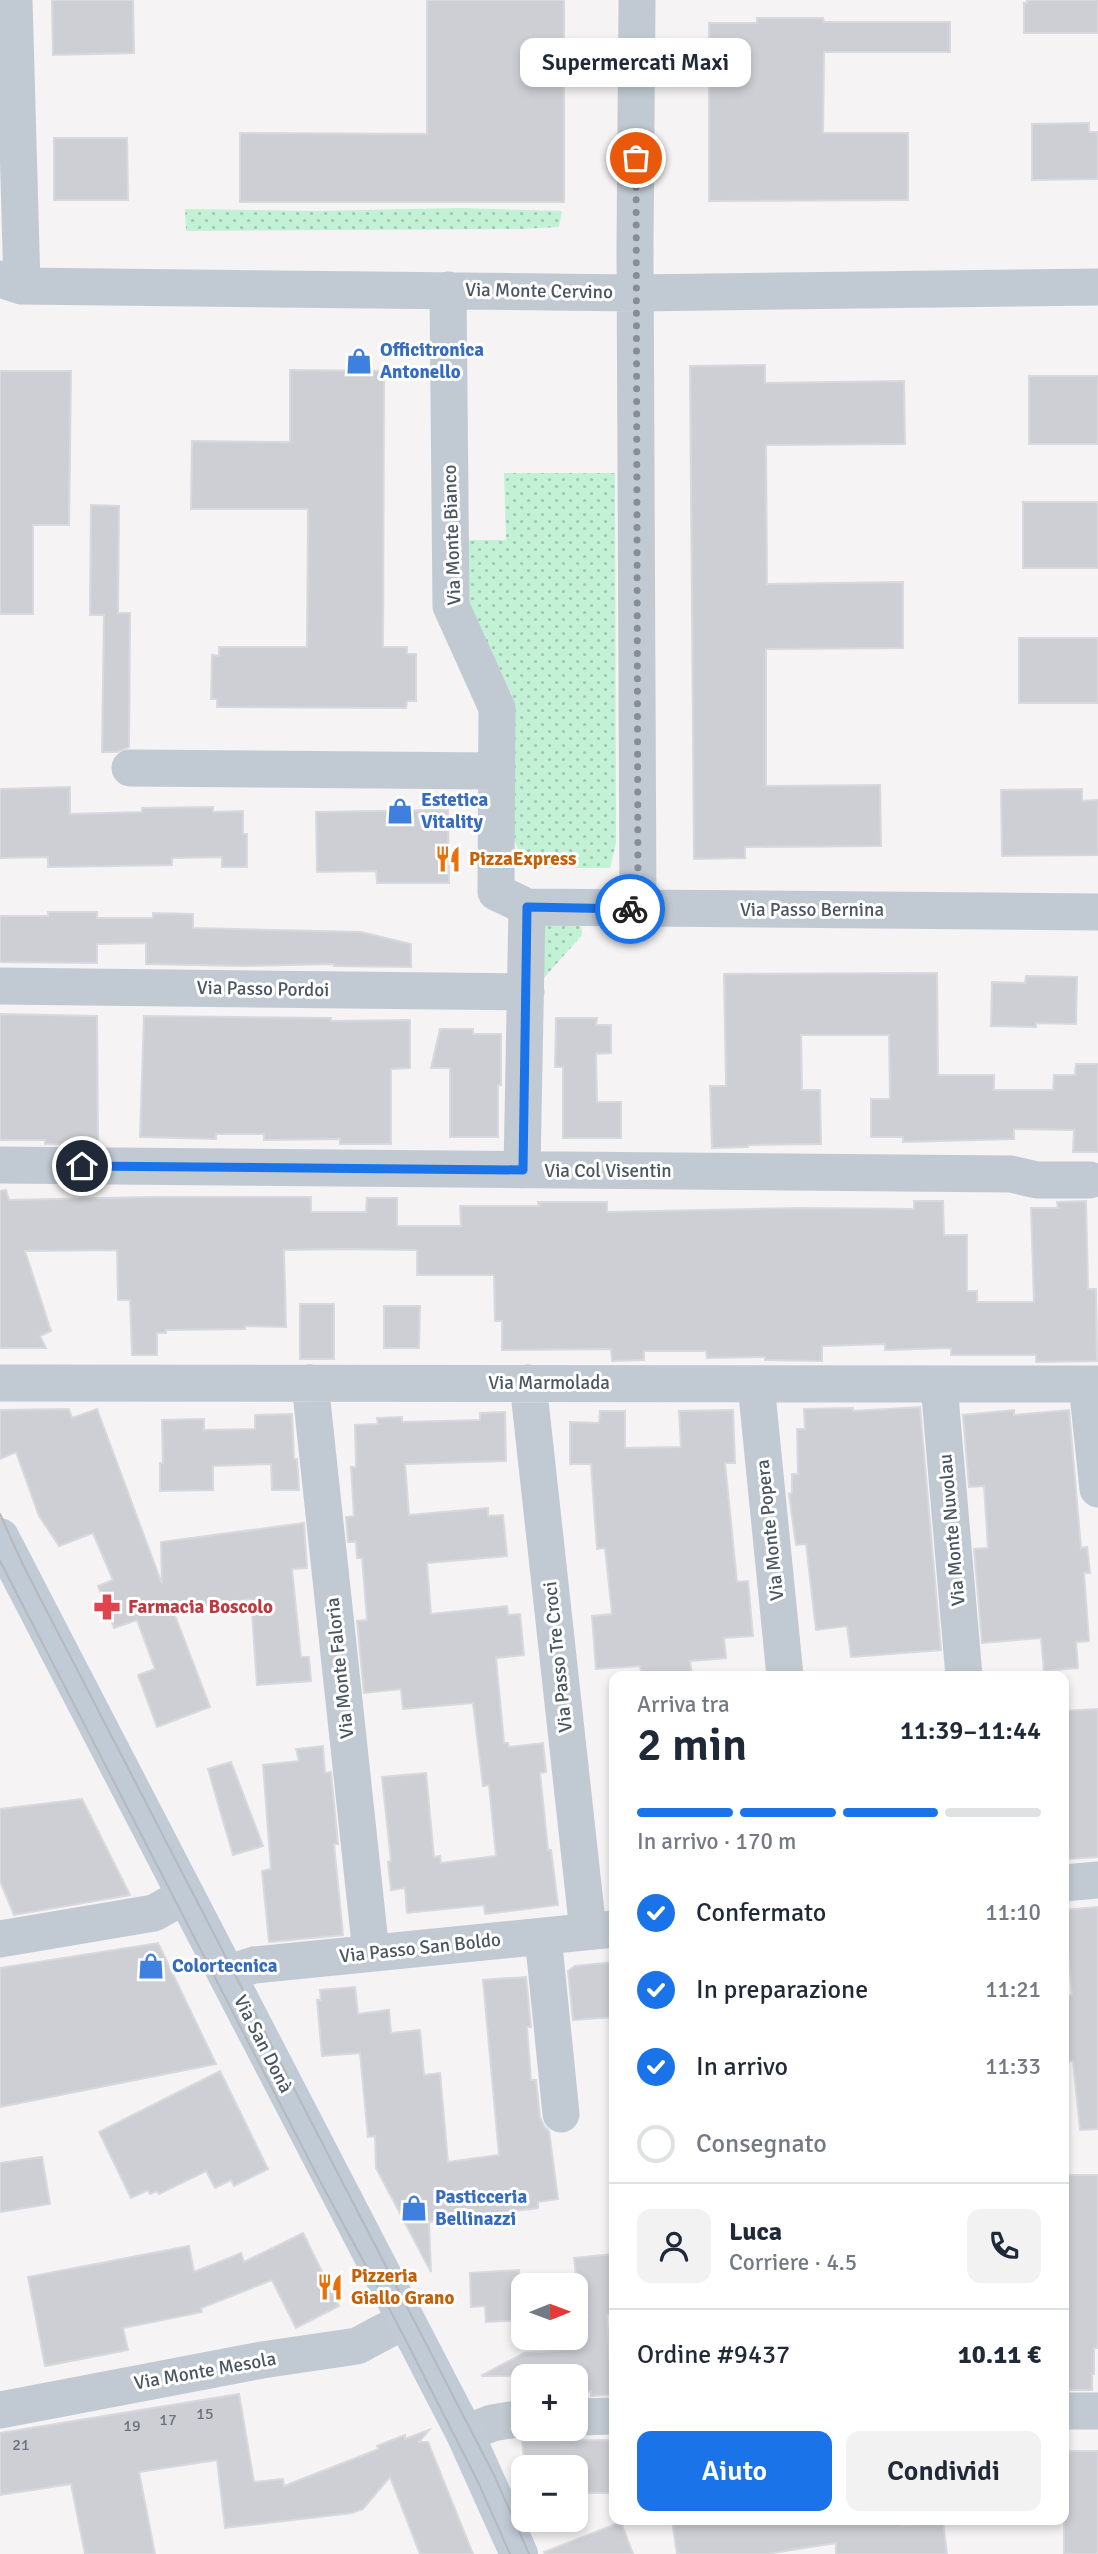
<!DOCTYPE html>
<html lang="it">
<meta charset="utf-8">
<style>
:root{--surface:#fff;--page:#f2f2f3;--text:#1f2937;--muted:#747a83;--line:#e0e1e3;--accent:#1a73e8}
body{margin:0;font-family:Signika,sans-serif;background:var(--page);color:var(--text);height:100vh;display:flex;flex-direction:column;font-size:26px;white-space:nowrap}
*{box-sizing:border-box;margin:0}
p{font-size:23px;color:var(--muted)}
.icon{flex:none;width:38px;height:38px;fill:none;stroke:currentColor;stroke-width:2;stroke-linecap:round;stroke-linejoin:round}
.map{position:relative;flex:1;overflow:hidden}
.drawer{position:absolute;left:609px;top:1671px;width:460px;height:854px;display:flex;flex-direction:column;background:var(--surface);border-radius:14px;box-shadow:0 4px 10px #0003}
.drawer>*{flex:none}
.needle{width:46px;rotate:89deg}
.controls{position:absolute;left:511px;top:2273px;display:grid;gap:14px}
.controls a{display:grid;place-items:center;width:77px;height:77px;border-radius:14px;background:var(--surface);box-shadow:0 4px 10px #0003;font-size:35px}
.pin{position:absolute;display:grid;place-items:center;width:60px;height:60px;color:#fff;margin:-30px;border:4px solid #fff;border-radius:50%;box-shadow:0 2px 7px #0007}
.courier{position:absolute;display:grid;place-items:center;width:70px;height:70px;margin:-35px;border:5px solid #1a73e8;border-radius:50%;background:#fff;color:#222;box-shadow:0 2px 9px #0007}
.bubble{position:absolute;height:49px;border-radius:14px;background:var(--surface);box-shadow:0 4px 10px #0003;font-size:23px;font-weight:600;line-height:49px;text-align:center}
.headline em{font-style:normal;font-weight:600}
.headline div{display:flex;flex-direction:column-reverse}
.headline{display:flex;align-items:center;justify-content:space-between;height:119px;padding:0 28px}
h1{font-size:46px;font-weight:600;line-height:52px}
.bar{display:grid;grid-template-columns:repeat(4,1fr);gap:10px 7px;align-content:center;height:84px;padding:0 28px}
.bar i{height:9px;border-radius:5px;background:var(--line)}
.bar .selected{background:var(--accent)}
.bar p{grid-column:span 4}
.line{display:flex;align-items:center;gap:18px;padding:0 28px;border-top:2px solid var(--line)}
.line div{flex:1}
.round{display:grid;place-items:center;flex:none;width:74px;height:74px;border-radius:14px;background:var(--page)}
ol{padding:0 28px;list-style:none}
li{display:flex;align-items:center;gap:21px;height:77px}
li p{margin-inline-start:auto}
li .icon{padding:7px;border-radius:50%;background:var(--accent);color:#fff;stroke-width:4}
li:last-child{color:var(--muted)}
li i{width:38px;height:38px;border:4px solid var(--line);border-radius:50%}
.action{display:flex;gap:14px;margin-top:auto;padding:14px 28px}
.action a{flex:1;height:80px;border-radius:14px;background:var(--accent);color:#fff;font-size:28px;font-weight:600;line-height:80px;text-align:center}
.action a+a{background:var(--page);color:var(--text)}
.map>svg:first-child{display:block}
</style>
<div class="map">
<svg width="1098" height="2554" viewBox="0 0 1098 2554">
<defs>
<pattern id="park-dots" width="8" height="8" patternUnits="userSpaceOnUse" patternTransform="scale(1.75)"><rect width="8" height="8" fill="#c3f1d5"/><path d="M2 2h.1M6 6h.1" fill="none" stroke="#a0c6b0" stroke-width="1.8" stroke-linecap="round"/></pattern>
</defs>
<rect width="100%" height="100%" fill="#f5f3f3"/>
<path fill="url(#park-dots)" d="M460,208L562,211L559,227L522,229L186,231L185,209L315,211Z
M504,473H615L616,843L610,868H526L511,833L512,695L468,604L467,540H506Z
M527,907L580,914L582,935L543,979Z"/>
<path fill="#cdcfd5" stroke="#d7d9de" stroke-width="2" d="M52,0H133L134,53L53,55Z
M427,0H564V202H240V133L427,134Z
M1027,0H1098V33H1024V3H1027Z
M757,18H823L824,22H950V52H824L823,133H908V200L709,201V23H757Z
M1089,123V132H1098V179L1032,180V124Z
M54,138H127L128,200H54Z
M765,365V383L904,381L905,444L766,445L767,584L903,582V648L766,649V786L880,785L881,846L745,847V858L694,859L690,366Z
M290,370L384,371L383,647H407V654H416V701H407L406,708L217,707V699H211L212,655L219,656V647H307L308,509H191L192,441L290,442Z
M0,371H71L69,525H33V614H0Z
M1029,376H1098V444H1029Z
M1023,502H1098V568H1023Z
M91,505L119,506L118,613H130L129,747L117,752H102L104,615H90Z
M1019,638H1098V703H1019Z
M70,787V814L142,812V808L213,807V812L243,811V834H247V867H222V857L172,858V865L48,867V857L0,858V789Z
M1082,789V801L1098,800V855L1002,856L1001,790Z
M432,810H448L449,883H377L376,871L317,872L316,812Z
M48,912H97V918H153V913L193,914V928L361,932L411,944V967L334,966V964L243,966L146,964V943L97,944V963L0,962V916H48Z
M937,973L938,1075H994V1090H1053L1054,1075H1075L1076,1064H1098V1152H1073L1074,1130L1014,1129V1139L903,1142V1137H871V1099H890L889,1035H801L802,1090H820L821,1144L748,1145V1147L712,1148L710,1086H726L724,974Z
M1026,976L1077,977L1076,1024L1036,1023V1027L991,1026L992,982L1025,983Z
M0,1014L97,1016L98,1145L45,1144V1140H0Z
M144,1016L331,1018V1021L410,1020V1068L391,1069V1144H340V1139L264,1140V1134H216V1139L140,1137Z
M556,1018H597L596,1025H611V1053L596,1054L597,1102H621V1138H563V1067H555Z
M440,1029H473V1034H501V1085H498V1137H450V1068H431Z
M6,1190L9,1200L151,1197H311V1212H366L367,1198H397V1226H461L460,1206H539L538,1202H607V1212L800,1208L914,1209V1201H943L944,1235H967V1291H977V1302H1034L1031,1208H1058L1057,1202L1086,1201L1088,1289H1096L1097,1361L1036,1362V1355H951V1348L885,1350V1344L822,1346V1361L765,1360V1357L707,1358L706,1351H644V1360L612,1361L611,1349L502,1350V1321H495L494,1275H417V1250L343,1249L284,1250L286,1327L245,1326V1329L166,1330V1333H157V1355H132L130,1300H118L117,1250L25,1251L51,1331L40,1336L46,1348H0V1191Z
M300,1304H334V1359H300Z
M384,1306H420L419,1348H384Z
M920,1407L941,1650L851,1657L847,1626L816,1630L806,1544L796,1545L789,1494L792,1493V1474H798L797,1429H805L804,1409L853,1408V1411Z
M69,1409L72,1418L97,1409L162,1584L161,1542L304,1523L307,1568L292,1569L301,1657H309L311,1681L257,1685L251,1599L173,1610L210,1707L157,1727L138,1675L155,1669L137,1620L114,1628L98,1586L113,1580L93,1533L59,1546L39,1516L16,1452L0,1459V1410Z
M733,1410L735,1463H725L737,1582L748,1581L753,1636L724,1638L726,1658L690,1661L692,1676H642L640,1666L596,1669L592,1616L612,1614L605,1548L597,1549L591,1464H570V1422L599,1423L600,1411H625V1448L681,1447L679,1411Z
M1014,1410V1415L1069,1410L1081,1548L1087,1547L1090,1573H1084L1089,1641L1076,1642L1078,1668L1044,1671L1041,1638L982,1643L974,1549L988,1548L984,1486L969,1487L963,1415Z
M505,1412L506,1461L405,1464L409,1515L488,1508V1516L503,1515L507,1556L427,1563L431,1614L507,1606L508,1615L520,1614L524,1655L496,1658L504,1743H508L509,1747L543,1743L546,1772L540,1773L548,1850H551L558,1905L485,1914L484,1905L407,1913L405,1888L391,1890L388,1862L391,1861L382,1777L426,1773L434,1857L440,1856L441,1863L496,1856L489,1785L483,1786L473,1703L403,1709L401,1689L364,1693L357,1621L367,1620L362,1558H357L356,1542H348L346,1517L354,1516L351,1467H356L355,1425L378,1424L377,1418L402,1417V1422L480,1420V1413Z
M292,1414L294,1459H297L299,1490H272L271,1464L213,1466V1490L160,1491V1463H163L162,1420L204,1419V1430L255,1429V1415Z
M1098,1709V1857L1069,1859L1064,1798V1711Z
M323,1746L325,1773L331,1772L338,1844H334L343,1935L269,1942L262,1871L271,1869L263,1765L299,1761L296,1749Z
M231,1762L263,1846L233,1855L208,1769Z
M82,1799L130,1895L14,1915L0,1881V1809Z
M1098,1907V2129L1080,2130L1073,2061L1064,2062V1996L1072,1995L1064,1910Z
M158,1943L216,2064L0,2107V1968Z
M614,1962V2017L573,2020L568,1971L575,1966Z
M526,1977L531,2027H527L531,2080H536L540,2117L544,2126L549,2131L558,2199L538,2202V2208L429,2222L431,2272L376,2168L375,2136L368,2137L360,2053L322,2056L317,2000H321L320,1990L355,1987L358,2014L389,2010L391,2033L420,2030L424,2075L440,2073L448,2162L499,2155L483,1980Z
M220,2071L268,2169L234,2186L231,2180L215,2188L206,2171L159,2194L157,2191L150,2194L148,2190L131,2198L99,2132Z
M42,2157L50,2204L0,2212V2163Z
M1064,2175H1098V2348H1094V2374H1092V2390H1064Z
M303,2233L339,2306L296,2328L272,2280L201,2308L202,2312L123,2328L128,2350L45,2366L28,2277L189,2246L194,2272L241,2253L244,2262Z
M614,2254V2315H607L612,2395L591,2396V2391L576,2392V2376H481L524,2353L579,2349L578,2333H583L582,2320L589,2316L581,2317L574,2258Z
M519,2270L520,2288H523V2320L486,2322L485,2306L471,2307L470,2273Z
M239,2394L254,2482L283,2479L284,2486L379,2449L377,2446L405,2435V2439L429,2430L419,2442H428L473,2554H420L390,2477L363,2509L352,2513L225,2528L217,2460L139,2472L155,2554H85L71,2484L0,2495V2433Z
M614,2440V2493H576V2468H525L522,2441Z
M1064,2451H1098V2554H1064Z
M744,2520H790V2523L902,2520V2526L943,2522L947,2554H836V2543L766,2554H677L672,2521L744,2523Z
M621,2522L633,2554H545L544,2552Z"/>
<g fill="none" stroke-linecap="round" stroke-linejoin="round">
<path stroke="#c1cad2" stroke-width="37" d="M14,0L22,286
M637,0L635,248L638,910
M0,279L22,286L635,293L1098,287
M448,290L451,606L497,708L496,892L527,907L1098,912
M130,768L496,771
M0,986L526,992
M0,1165L1011,1174L1037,1180H1090
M522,1170L527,907
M0,1383L1098,1384
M310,1383L371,1953
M528,1383L588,1931
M756,1384L785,1676
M939,1384L964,1676
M1087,1384L1098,1489
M1064,1883L1098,1880
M543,1936L561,2114
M0,1939L154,1913L186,1895
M226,1974L254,1965L614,1929
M0,2410L262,2360L357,2346L406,2320
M1064,2411H1098
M576,2417L614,2416
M465,2434L492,2423L523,2418"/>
<path stroke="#c1cbd6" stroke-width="38" d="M0,1537L465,2434L519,2554"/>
<path stroke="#b5b8bd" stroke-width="2" d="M0,1514L24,1567L494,2475L529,2554
M0,1561L320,2181L398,2325L478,2482L510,2554"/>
</g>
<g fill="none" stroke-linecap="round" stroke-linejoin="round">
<path stroke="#868d94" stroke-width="7" stroke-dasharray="0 12.6" d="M630,909L638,910L636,158"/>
<path stroke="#1a73e8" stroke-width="9" d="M82,1166L523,1170L527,907L630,909"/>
</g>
<defs>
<g id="shop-bare" transform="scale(2.1)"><path d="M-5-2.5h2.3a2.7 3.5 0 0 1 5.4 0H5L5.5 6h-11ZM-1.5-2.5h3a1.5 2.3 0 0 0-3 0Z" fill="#3f7fe0" stroke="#fff" stroke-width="2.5" paint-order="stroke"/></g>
<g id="restaurant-bare" transform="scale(2.1)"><path d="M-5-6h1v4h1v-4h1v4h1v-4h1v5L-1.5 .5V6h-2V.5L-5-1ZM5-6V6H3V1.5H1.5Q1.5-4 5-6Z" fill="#e8710a" stroke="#fff" stroke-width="2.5" paint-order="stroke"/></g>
<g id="pharmacy-bare" transform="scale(2.1)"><path d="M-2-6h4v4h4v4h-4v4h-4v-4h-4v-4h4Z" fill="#e0444e" stroke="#fff" stroke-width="2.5" paint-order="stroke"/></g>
</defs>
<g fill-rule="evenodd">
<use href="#shop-bare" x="359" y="361"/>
<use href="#shop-bare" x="400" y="811"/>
<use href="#restaurant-bare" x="448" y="859"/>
<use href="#pharmacy-bare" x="107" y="1607"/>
<use href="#shop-bare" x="151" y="1966"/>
<use href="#shop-bare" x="414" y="2208"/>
<use href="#restaurant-bare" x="330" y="2287"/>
</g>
<g text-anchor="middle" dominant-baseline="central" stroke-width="6" stroke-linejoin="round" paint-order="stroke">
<g font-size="16" fill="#6b747e">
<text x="205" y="2414">15</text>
<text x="168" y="2420">17</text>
<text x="132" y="2426">19</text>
<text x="21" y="2445">21</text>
</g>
<g font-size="19" fill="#4a5661" stroke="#fff">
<text transform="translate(539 291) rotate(1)">Via Monte Cervino</text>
<text transform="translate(452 535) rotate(-92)">Via Monte Bianco</text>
<text x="812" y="910">Via Passo Bernina</text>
<text transform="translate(263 989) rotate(1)">Via Passo Pordoi</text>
<text x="608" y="1171">Via Col Visentin</text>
<text x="549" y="1383">Via Marmolada</text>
<text transform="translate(770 1530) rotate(-96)">Via Monte Popera</text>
<text transform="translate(952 1530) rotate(-95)">Via Monte Nuvolau</text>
<text transform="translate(558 1657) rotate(-96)">Via Passo Tre Croci</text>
<text transform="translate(340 1668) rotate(-96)">Via Monte Faloria</text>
<text transform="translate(420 1948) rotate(-6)">Via Passo San Boldo</text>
<text transform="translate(263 2044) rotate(63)">Via San Donà</text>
<text transform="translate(205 2371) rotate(-10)">Via Monte Mesola</text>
</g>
<g font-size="19" font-weight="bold" fill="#366cbe" stroke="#fff" text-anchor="start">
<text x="380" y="350">Officitronica<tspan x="380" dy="22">Antonello</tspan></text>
<text x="421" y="800">Estetica<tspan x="421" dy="22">Vitality</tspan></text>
<text x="172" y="1966">Colortecnica</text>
<text x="435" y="2197">Pasticceria<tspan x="435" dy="22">Bellinazzi</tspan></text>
</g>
<g font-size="19" font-weight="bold" fill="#c56008" stroke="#fff" text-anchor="start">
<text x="469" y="859">PizzaExpress</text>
<text x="351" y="2276">Pizzeria<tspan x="351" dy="22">Giallo Grano</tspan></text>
</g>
<g font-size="19" font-weight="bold" fill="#be3a42" stroke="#fff" text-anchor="start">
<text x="128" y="1607">Farmacia Boscolo</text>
</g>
</g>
</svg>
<div class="controls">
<a><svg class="needle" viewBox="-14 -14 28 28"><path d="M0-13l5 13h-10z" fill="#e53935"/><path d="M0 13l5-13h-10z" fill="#747a83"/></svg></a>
<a>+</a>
<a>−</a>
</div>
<div class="pin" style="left:636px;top:158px;background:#ea580c"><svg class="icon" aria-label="bag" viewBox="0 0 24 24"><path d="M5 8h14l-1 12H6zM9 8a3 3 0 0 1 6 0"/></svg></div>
<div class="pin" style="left:82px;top:1166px;background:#1f2937"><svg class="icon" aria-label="home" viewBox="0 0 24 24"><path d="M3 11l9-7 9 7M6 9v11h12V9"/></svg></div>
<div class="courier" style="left:630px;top:909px"><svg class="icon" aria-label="bike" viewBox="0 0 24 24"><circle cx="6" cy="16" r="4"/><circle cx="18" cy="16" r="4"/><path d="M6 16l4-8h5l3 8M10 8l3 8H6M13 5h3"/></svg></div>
<div class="bubble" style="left:520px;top:38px;width:231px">Supermercati Maxi</div>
<section class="drawer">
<div class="headline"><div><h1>2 min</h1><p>Arriva tra</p></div><em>11:39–11:44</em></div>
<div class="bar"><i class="selected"></i><i class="selected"></i><i class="selected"></i><i></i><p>In arrivo · 170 m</p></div>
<ol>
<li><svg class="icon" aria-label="check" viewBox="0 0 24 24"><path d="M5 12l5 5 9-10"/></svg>Confermato<p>11:10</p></li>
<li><svg class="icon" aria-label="check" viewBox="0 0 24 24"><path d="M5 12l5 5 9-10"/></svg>In preparazione<p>11:21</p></li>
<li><svg class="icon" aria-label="check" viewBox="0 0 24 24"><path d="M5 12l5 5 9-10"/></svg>In arrivo<p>11:33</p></li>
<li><i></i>Consegnato</li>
</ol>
<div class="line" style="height:126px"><a class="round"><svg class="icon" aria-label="person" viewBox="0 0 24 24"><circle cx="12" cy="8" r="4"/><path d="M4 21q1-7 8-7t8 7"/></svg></a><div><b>Luca</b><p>Corriere · 4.5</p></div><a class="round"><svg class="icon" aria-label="phone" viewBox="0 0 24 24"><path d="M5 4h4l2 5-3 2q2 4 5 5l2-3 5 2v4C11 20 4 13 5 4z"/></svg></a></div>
<div class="line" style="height:91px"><div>Ordine #9437</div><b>10.11 €</b></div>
<div class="action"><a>Aiuto</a><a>Condividi</a></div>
</section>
</div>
